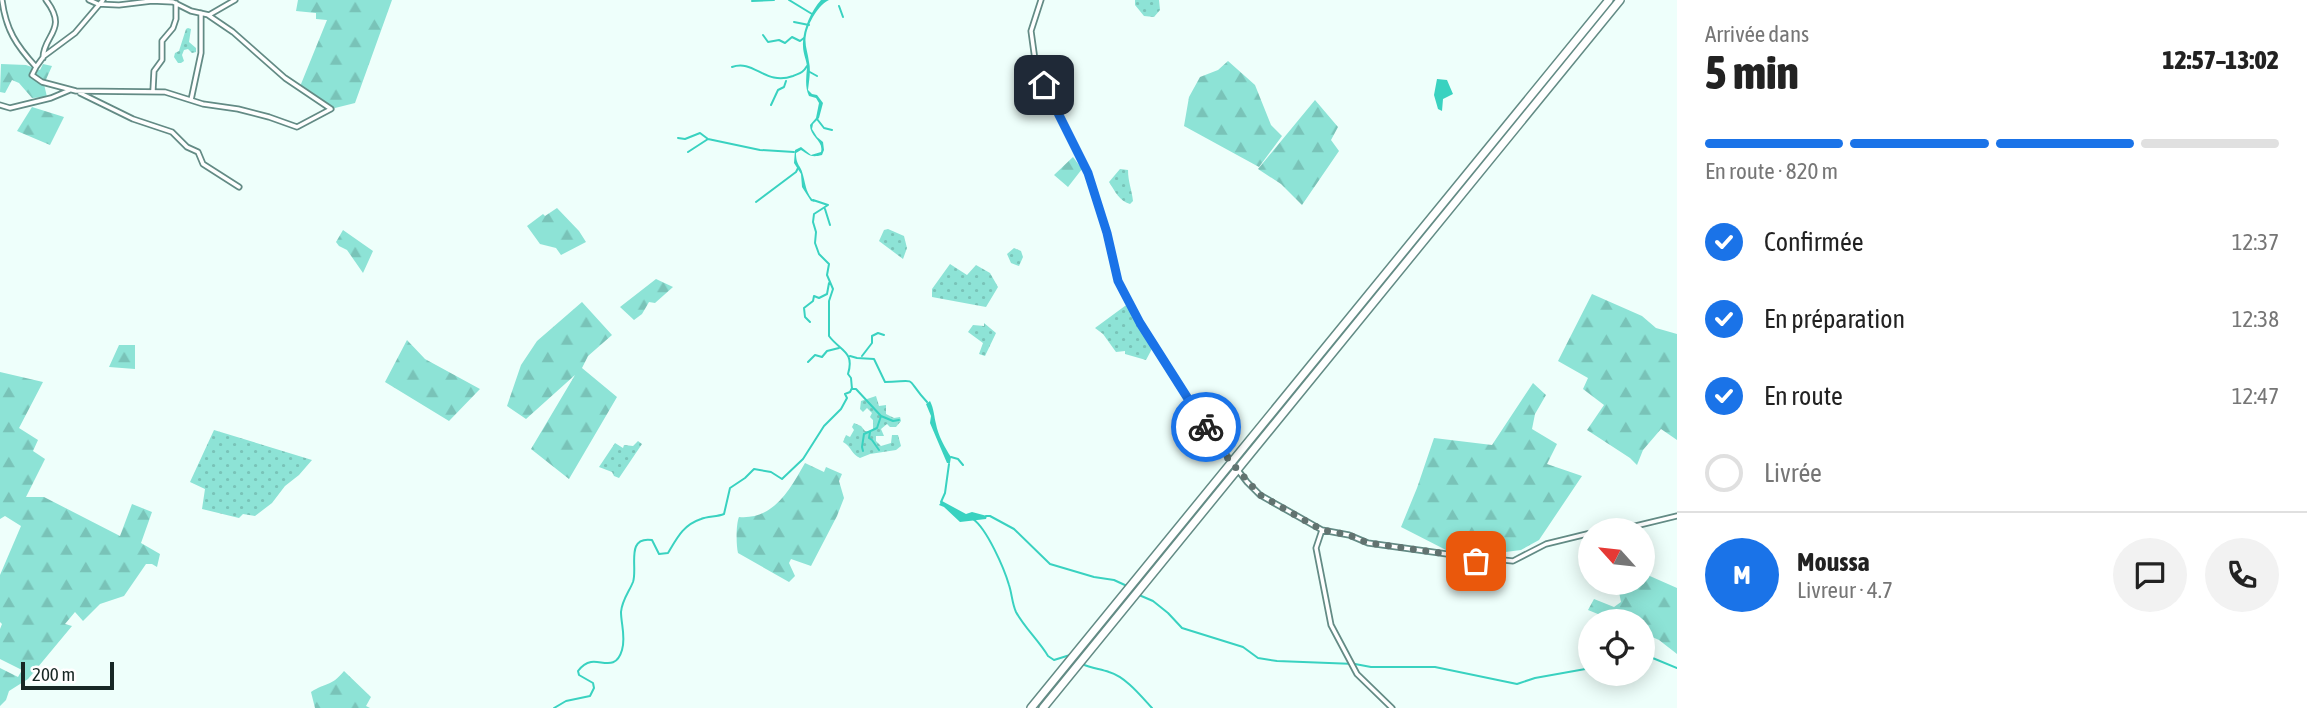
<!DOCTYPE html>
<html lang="fr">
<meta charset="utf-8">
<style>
:root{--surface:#fff;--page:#f2f2f2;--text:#222;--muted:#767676;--line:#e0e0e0;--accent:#1a73e8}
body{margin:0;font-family:"Asap Condensed",sans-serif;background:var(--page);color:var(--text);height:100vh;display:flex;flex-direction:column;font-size:26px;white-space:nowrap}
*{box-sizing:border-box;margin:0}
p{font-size:23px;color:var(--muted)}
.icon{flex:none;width:38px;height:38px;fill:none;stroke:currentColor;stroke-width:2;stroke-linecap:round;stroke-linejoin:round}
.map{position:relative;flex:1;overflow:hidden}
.side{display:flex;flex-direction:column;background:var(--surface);width:630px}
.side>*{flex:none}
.needle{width:46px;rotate:297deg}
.tools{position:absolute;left:1578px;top:518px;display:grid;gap:14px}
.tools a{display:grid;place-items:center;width:77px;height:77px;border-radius:50%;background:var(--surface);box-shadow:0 4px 18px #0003;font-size:35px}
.scale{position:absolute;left:21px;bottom:18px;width:93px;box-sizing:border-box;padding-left:7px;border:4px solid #172825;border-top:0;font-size:19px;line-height:24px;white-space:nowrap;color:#172825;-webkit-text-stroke:5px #fff;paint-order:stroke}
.pin{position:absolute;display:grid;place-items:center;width:60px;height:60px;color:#fff;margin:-30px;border-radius:14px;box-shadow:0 4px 10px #0006}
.courier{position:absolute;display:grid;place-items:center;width:70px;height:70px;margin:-35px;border:5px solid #1a73e8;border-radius:50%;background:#fff;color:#222;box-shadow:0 2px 9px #0007}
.overview em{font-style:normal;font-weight:800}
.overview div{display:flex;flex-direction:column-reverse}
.overview{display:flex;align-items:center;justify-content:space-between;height:119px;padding:0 28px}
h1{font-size:46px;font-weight:800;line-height:52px}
.bar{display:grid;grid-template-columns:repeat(4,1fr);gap:10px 7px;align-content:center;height:84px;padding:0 28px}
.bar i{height:9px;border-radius:5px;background:var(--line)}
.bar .current{background:var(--accent)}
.bar p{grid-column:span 4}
.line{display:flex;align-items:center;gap:18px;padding:0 28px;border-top:2px solid var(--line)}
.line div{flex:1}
.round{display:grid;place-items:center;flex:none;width:74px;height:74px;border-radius:37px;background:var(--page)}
ol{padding:0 28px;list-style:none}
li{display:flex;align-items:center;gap:21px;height:77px}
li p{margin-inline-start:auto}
li .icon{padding:7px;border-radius:50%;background:var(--accent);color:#fff;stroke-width:4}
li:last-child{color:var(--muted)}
li i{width:38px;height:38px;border:4px solid var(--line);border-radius:50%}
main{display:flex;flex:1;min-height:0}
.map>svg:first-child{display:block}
</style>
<main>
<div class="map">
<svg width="1677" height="708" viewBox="0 0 1677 708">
<defs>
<pattern id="grass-dots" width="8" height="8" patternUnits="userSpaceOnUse" patternTransform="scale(1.75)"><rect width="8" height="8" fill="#8de3d6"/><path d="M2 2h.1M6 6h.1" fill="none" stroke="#79c3b8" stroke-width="1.8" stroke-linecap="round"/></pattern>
<pattern id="forest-firs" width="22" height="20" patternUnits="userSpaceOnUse" patternTransform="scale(1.75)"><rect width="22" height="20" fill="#8de3d6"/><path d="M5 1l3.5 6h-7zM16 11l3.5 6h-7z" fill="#79c3b8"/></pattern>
</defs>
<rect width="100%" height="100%" fill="#eefffb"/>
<path fill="url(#grass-dots)" d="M1135,0H1159L1160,10L1154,17L1144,16L1135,5Z
M188,28L191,29L189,42L196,48V52L192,53L188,49L184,50L182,55L184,61L181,63H178L174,57L175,53L179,51L186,29Z
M1120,169L1128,170C1128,182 1132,190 1133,201L1130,204C1119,201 1115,191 1109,182Z
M888,229L904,236L907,248L903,259L879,241L884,230Z
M1014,248L1021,251L1023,257L1019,266L1011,263L1007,254Z
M950,264L967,275L976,265L990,273L998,287L986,307L932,297V289Z
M1129,303L1154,345L1146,360L1125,354V351L1116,352L1103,334L1095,328Z
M984,323L996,333L985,356L979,354L983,343L968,332L973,325L984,326Z
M876,396L879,406L886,405V414L894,418L900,417L901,421L896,427H890L887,424L881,429L884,436H876V441L881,446L891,443L892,435H898L901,446L896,450L870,454L860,458C852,455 851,446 843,442L846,435L850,437L854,430L852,427L854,423L861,426L865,431H873V420L870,417L872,413L867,408L863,412L860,409L861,401Z
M214,430L312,460L299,475L285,486L272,503L255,516L243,514L239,518L202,509L205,489L190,482Z
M638,441L642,444L619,478L614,476L612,472L599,467L615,443L623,448L624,445L633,446Z"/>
<path fill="url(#forest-firs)" d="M298,0H392L355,103L331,109L299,89L327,20L316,19V13L296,11Z
M1228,61L1255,85L1271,125L1282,136L1259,167L1184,126L1189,97L1200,77L1218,70Z
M1,64L26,65L40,70L43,64L52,66L44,84L47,97L32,98L19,83L12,80L5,93L0,92Z
M1315,100L1338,127L1331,140L1339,151L1302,205L1281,184L1258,169Z
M32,107L64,117L50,145L17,131Z
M1073,157L1082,169L1068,187L1054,175Z
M557,208L579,231L586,242L561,255L556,248L540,244L527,226L543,214L545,216Z
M343,230L373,251L363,273L347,250L339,246L336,242Z
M656,279L673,287L655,303L649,302L642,314L634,320L620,307Z
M1592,294L1642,316L1656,328L1677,334V440L1661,429L1643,450L1637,465L1630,458L1587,430L1604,405L1583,389L1588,378L1558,361Z
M582,302L612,335L588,356L582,368L617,397L569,479L531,449L575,375L526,419L507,406L521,365L537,341Z
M407,340L425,359L480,389L449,421L385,382Z
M119,345H135V369L109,367Z
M0,372L43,382L19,428L38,440L33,451L45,459L26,497H44L120,536L132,504L152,512L141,543L160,554L157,567L152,564H146L124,596L100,604L83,621L75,612L65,624L72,626L28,679L9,691L6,700L0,706V668L18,677L22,670L0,659V629L2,624L0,622V575L21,526L5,516L0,519Z
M1533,383L1546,395L1535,414L1532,429L1557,444L1547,464L1582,476L1539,540L1521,550L1490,554L1446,550L1401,527L1417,488L1434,438L1492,445Z
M805,463L824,472L826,467L842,474L839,481L844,498L837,516L811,566L791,559L789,563L795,576L789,582L738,553C736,544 736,524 739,517C774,520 790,489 805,463Z
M1643,573L1677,588V654L1659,640L1643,633V621H1615L1588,610L1594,599L1614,607L1621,602L1619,592L1621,583H1643Z
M344,671L371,697L366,706L370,708H315L311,692C326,682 331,687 344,671Z"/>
<path fill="#39d2c0" d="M821,0H829C819,4 808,23 806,35C804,44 808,53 809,62C811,70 809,81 808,90L812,94L817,95L823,103L819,118L813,124L812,129L817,137L823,142L824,150L822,155C811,158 809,155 801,150L796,153C796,166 801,165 803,175C806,186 806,194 815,202L811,201L802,187L801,174L794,163L795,150L801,147L811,155L821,152C824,141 810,137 810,125L816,118L819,103L816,98L809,96C805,88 806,78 807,68C807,61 803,54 803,46C802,31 811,11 821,0Z
M1437,79L1447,80L1453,94L1443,99L1442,111L1438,109L1434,95Z
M930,401C934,409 934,416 936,424C938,435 945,448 951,457L950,463H947L930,423L931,416L926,404Z
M942,501L966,514L972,512L987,516L986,519L960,522L944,507L939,505Z"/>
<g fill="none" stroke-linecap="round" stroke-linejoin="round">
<path stroke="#39d2c0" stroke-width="2" d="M789,0L812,14
M752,1L774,0
M839,6L843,17
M794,22L809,25
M763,35L768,42L779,40L785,43L792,37L800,41L804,38
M732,67C754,59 765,86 793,76C800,73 803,73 807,66
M808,71L817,76
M771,105L778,90L784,87L786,81
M817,119L824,128L832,130
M678,138L685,139L700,133L708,139
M688,152L708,139L760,150L794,152
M813,200L828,205L814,214L813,222L816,232L815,243L819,254L829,264L827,275L833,289L829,301V336C840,351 855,351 848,374L851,378L852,389H856L881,416L877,428L864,434L862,447L863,451
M756,202L796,172L798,168
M825,209L830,225
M810,322L805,317L804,308L813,301L814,296L819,298L827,294L829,283
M850,356L857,358L874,359L885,382C921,381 903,376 927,402
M862,356L872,343V336L878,333L884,335
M808,362L815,355L822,357L827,351L839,348
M881,416L893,421L899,420
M870,432L869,438L872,440L879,450
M951,457L958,459L963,465
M941,502L945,493L949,464
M986,516H990L1014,529L1050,564L1094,577L1114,580L1127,586
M973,519C987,529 1004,568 1009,585C1012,594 1012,603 1016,612C1024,627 1039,641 1048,656L1054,660L1070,655
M1139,595L1153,601L1168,613L1182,628L1243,647L1258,658L1277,661L1355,664L1371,667H1435L1517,684L1535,678L1591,668
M1643,654L1677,668
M1082,664C1091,668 1100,669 1109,672C1126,677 1141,696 1152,708
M554,708L566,701L590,696L594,688L593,683L579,675L578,671C581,667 585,663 591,662C602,660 616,671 622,650C626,637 621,624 621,612C622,600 629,592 633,582C638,568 625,536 652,540L659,554L668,553C677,538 683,525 701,519C708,516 717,517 724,514L730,488L745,478L754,469L771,472L782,479L783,478L803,459L824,426L841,409L847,398L845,394L850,392L852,388"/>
<g stroke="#638b85" stroke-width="7">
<path id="minor" d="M2,0C6,30 16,45 36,67L32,75L42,82L76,91L165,92L203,104L238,109L269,117L297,127L331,109L285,78L233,32L208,15
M89,0L98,4L119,5L152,1L173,2L191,11L209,15L235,0
M1041,0L1031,31L1035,60L1044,85L1088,173L1107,233L1118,281L1140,323L1214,439L1247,482L1260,495L1322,530L1349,535L1368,543L1447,554L1482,562L1493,559L1513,561L1546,544L1591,533
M43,58C43,35 69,30 46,0
M36,67L44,56L75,33L103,0
M153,90L154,71L162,60V41L173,28L176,19V3
M80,93L133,119L172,132L187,147L198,152L203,164L239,187
M191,100L201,53V13
M0,105L10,108L51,98L70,90
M1322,530L1316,548L1331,625L1357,674L1392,708
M1600,530L1623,529L1677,516"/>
</g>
<g stroke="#638b85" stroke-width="10">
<path id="highway" d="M1031,708L1609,0
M1043,708L1620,0"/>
</g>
<use href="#minor" stroke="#fff" stroke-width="3.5"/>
<use href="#highway" stroke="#fff" stroke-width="7"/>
</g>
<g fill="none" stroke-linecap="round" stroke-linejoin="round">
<path stroke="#627370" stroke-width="7" stroke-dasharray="0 12.6" d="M1206,427L1229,460L1260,495L1322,530L1349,535L1368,543L1447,554L1476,561"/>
<path stroke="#1a73e8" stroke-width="9" d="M1044,85L1088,173L1107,233L1118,281L1140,323L1206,427"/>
</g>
</svg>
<div class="tools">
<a><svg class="needle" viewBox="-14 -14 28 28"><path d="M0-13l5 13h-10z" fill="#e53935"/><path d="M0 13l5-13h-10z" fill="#767676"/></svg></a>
<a><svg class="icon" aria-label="locate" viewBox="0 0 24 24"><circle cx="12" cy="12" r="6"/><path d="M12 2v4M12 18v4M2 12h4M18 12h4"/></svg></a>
</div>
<div class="scale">200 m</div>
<div class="pin" style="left:1476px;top:561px;background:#ea580c"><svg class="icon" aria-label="bag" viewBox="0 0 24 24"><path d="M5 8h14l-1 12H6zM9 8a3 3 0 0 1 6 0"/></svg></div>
<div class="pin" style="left:1044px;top:85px;background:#1f2937"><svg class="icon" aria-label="home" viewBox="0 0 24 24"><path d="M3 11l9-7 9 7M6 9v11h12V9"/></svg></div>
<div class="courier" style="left:1206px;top:427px"><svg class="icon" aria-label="bike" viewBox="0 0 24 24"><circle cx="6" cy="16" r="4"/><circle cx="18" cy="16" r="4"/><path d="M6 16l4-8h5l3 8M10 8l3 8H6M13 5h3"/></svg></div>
</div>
<section class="side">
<div class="overview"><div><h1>5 min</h1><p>Arrivée dans</p></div><em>12:57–13:02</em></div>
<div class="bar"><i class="current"></i><i class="current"></i><i class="current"></i><i></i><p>En route · 820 m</p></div>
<ol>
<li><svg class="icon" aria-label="check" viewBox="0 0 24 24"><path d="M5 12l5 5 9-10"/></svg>Confirmée<p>12:37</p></li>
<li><svg class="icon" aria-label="check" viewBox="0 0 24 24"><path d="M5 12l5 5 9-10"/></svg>En préparation<p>12:38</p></li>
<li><svg class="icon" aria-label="check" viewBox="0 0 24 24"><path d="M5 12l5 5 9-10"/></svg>En route<p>12:47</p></li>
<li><i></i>Livrée</li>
</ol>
<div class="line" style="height:126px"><b class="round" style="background:var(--accent);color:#fff">M</b><div><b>Moussa</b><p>Livreur · 4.7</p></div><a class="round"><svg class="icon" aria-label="chat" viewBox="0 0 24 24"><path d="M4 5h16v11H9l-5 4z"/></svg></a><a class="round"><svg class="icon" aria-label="phone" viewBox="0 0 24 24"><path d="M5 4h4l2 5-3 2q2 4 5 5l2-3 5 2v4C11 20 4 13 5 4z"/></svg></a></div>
</section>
</main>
